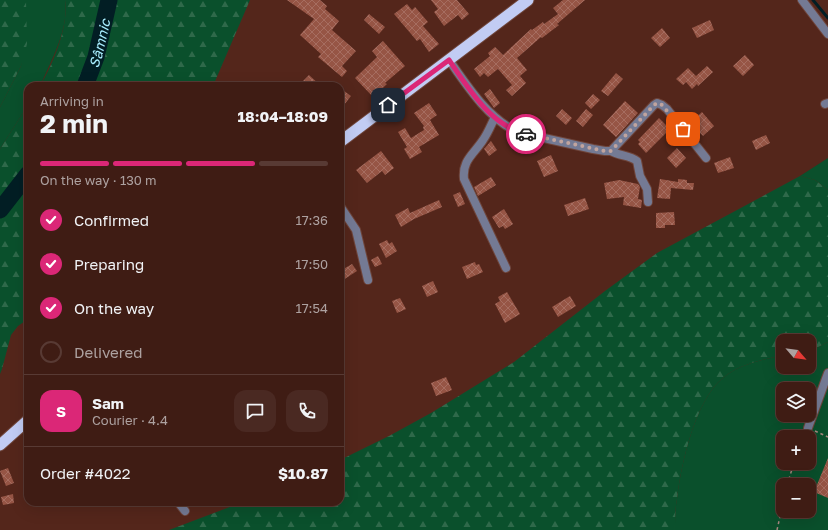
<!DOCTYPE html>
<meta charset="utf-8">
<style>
:root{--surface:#3f1c14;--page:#4a2922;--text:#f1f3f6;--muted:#ada1a0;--line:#583a34;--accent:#db2777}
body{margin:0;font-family:"Golos Text",sans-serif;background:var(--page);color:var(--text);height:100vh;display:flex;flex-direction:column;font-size:15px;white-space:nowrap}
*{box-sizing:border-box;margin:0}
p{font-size:13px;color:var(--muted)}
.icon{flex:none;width:22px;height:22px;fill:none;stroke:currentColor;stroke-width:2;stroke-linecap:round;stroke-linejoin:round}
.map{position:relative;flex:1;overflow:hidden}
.side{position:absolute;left:24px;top:82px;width:320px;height:424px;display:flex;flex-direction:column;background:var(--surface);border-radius:12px;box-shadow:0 4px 16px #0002,0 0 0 1px var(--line)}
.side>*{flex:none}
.needle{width:26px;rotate:118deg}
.tools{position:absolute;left:776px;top:334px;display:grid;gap:8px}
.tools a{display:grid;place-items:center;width:40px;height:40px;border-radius:8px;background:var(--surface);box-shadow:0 4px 16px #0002,0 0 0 1px var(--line);font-size:20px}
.pin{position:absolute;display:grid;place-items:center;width:34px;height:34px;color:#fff;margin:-17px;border-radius:8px;box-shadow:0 2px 6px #0006}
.courier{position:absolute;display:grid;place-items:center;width:40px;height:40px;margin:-20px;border:3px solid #db2777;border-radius:50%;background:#fff;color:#222;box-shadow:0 1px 5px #0007}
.headline em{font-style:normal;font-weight:700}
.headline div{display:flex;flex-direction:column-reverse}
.headline{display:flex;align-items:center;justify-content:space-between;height:68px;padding:0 16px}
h1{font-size:26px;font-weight:700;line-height:30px}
.bar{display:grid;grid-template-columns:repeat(4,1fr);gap:6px 4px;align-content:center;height:48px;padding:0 16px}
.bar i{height:5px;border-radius:3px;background:var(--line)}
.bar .on{background:var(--accent)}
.bar p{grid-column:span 4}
.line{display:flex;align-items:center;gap:10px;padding:0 16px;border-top:1px solid var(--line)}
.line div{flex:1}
.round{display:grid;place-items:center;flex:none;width:42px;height:42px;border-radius:12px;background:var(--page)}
ol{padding:0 16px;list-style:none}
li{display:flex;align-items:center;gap:12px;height:44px}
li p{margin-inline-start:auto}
li .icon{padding:4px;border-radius:50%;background:var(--accent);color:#fff;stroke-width:4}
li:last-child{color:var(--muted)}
li i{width:22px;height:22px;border:2px solid var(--line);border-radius:50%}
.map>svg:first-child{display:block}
</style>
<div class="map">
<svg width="828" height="530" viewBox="0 0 828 530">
<defs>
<pattern id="forest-firs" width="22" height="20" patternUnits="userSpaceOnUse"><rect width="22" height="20" fill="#0a502c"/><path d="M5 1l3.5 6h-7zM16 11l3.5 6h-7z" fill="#2f694a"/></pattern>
<pattern id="building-cross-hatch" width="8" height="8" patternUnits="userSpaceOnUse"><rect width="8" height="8" fill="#965545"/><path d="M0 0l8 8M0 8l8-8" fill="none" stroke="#a66d60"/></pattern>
</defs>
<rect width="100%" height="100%" fill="#54261b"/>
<path fill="#0a502c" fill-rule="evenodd" d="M26,0H65C69,28 53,57 42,82L40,86H28V105L0,149V107L21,66L26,13Z
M828,158V190L815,180L800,176Z
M828,342V530H675C675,520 675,509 677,499C681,465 695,400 723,378C739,364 763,360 783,355V367H809V349L816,348ZM783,389H809V415H783ZM783,437H809V463H783ZM783,485H809V511H783Z"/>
<path fill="url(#forest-firs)" d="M0,0H26L27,44L21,66L0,107Z
M65,0H250L213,86H40C53,64 69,26 65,0Z
M28,105V319L18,326L11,335L2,369L0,374V149Z
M800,176L815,180L828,190V342L816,348L809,349V341H783V355C763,360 739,364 723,378C695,400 681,465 677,499C675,509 675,520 675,530H169L243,502H340V460L389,436L431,413L514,362L605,291L657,253Z"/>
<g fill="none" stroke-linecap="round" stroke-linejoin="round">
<path stroke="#021e24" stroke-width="3" d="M813,0L828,18"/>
<g stroke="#021e24" stroke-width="17">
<path id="s1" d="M85,86L96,57L109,0"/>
<path d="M0,210L28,174"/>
</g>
</g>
<path fill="url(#building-cross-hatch)" d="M287,0H320L327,6L325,9L339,21L332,30L356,51L342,66L347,71L342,77L318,57L321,54L300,35L314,19Z
M431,0H457L469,14L462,20L458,15L444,26L434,12L438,9Z
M563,0H585L557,24L559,25L542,38L541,37L517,58L527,70L520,76L526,83L512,96L506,90L512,85L498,69L488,77L484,73L480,77L474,69L490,56L488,53L495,47L503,55L531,29L532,30L543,22L544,24L558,14L553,8Z
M407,4L412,10L415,7L428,22L423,26L439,44L429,52L420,39L417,41L394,14Z
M369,14L385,27L379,34L364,20Z
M710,20L714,30L697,38L692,28Z
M662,28L670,38L660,47L651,38Z
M383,41L405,66L385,83L387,84L373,97L355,78L377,57L372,51Z
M745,55L754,65L743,76L733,66Z
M707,66L713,72L698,86L697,84L692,89L686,82L683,85L676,79L688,68L696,76Z
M616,73L623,79L608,96L601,91Z
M309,75L321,86H308L303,81Z
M340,88L351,96L340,110Z
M490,89L500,103L494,108L484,94Z
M593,94L600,100L591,109L585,103Z
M625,101L638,113L616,137L603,125Z
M429,103L437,115L430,120L439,135L419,147L422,152L410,159L404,149L407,147L398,132L405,128L411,138L424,130L423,127L424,126L414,113Z
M562,109L572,118L566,125L556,116Z
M586,109L593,115L583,127L576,121Z
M702,112L714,126L703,136L690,123Z
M659,118L670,129L646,153L638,144L640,142L638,140Z
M766,135L770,143L756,150L752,141Z
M491,141L497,150L489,156L484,149Z
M677,148L686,158L676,168L667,158Z
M381,151L394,168L385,175L382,171L367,183L356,170Z
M551,155L558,171L544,177L537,161Z
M730,157L734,168L718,173L714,163Z
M491,177L496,185L478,196L474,187Z
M660,179L678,182V179L687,180V183H694L693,190L671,188L670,199L657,198Z
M619,180L638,184L640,187L638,199L642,200L641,208L623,205L624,197L607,199L604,183Z
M460,192L465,204L458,207L453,195Z
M585,198L589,209L568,216L564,205Z
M439,200L442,207L414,219L401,227L395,215L408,208L410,213Z
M504,209L513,224L505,229L503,226L499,228L492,217Z
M674,212L675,225H665V228H656V213Z
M387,240L389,244L392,242L397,251L386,258L379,244Z
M378,256L382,264L375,267L371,260Z
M475,262L476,265L479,264L483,272L467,279L462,267Z
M352,264L357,271L340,282V271Z
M433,281L438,292L427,297L422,286Z
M507,292L520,314L505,323L495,304L500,301L498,297Z
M570,296L576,306L558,317L552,307Z
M400,298L406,309L397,313L392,301Z
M446,377L452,390L436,396L431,383Z
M828,458V498L814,492Z
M8,468L14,483L6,486L0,471Z
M13,494L14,503L3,505L1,497Z"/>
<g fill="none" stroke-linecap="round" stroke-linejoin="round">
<g stroke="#6f453b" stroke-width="10">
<path id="minor" d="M802,0L828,34
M449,60C468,87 487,117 517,132L593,149L605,151H611L654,105L657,103L662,105L667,109L706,158
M825,104L828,103
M495,117C491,125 488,133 483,140C474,154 462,160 464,179L506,268
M611,151C619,156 630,155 637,161L640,176L647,189L648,202
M340,206L356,230L368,280
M808,428L828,373
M178,502L185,511"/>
</g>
<g stroke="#6f453b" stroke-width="13">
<path id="trunk" d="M340,142L528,0
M0,445L28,420"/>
</g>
<path stroke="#a88880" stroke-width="1.5" stroke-dasharray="3 3" stroke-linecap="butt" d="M815,431L828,437
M787,485L794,463
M777,530L783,503"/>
<use href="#minor" stroke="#747a94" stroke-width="8"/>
<use href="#trunk" stroke="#c2ccf4" stroke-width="11"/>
</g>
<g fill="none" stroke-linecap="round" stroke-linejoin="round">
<path stroke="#c1a49e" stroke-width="4" stroke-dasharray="0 7.2" d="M526,134L605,151H611L654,105L657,103L662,105L683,129"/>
<path stroke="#db2777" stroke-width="5" d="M388,105L449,60C468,88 491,126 526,134"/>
</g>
<g text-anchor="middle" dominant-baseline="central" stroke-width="3" stroke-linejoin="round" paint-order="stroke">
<g font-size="14" font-style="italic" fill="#a9eeff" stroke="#481b11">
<text stroke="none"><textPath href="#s1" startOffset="45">Sâmnic</textPath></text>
</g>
</g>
</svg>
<div class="tools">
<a><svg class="needle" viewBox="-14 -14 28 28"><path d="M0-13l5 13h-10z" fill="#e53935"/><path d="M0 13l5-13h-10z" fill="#ada1a0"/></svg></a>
<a><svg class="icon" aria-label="layers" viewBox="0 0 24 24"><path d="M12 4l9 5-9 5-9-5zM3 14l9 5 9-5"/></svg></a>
<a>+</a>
<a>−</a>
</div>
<div class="pin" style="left:683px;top:129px;background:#ea580c"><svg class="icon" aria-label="bag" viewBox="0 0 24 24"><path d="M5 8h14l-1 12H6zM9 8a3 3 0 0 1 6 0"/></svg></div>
<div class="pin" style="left:388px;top:105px;background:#1f2937"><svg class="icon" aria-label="home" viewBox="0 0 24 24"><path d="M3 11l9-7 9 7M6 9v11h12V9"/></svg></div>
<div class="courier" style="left:526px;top:134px"><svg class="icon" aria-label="car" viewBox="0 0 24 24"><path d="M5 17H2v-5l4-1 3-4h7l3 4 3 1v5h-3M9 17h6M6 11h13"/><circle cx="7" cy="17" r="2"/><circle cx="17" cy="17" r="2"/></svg></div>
<section class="side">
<div class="headline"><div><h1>2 min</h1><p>Arriving in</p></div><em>18:04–18:09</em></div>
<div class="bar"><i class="on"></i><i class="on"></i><i class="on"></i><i></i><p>On the way · 130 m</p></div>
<ol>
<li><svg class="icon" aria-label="check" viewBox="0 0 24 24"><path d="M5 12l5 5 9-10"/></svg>Confirmed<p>17:36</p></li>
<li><svg class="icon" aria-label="check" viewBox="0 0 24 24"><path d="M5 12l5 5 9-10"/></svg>Preparing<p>17:50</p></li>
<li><svg class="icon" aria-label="check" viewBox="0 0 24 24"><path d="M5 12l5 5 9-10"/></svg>On the way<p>17:54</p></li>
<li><i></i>Delivered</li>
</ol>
<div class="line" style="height:72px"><b class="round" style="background:var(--accent);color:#fff">S</b><div><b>Sam</b><p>Courier · 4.4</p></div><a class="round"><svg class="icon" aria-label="chat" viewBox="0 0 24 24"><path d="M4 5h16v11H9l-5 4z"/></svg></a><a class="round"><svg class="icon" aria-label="phone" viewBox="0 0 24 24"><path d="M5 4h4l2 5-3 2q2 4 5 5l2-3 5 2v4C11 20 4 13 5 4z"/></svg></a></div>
<div class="line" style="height:52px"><div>Order #4022</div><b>$10.87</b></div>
</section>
</div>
